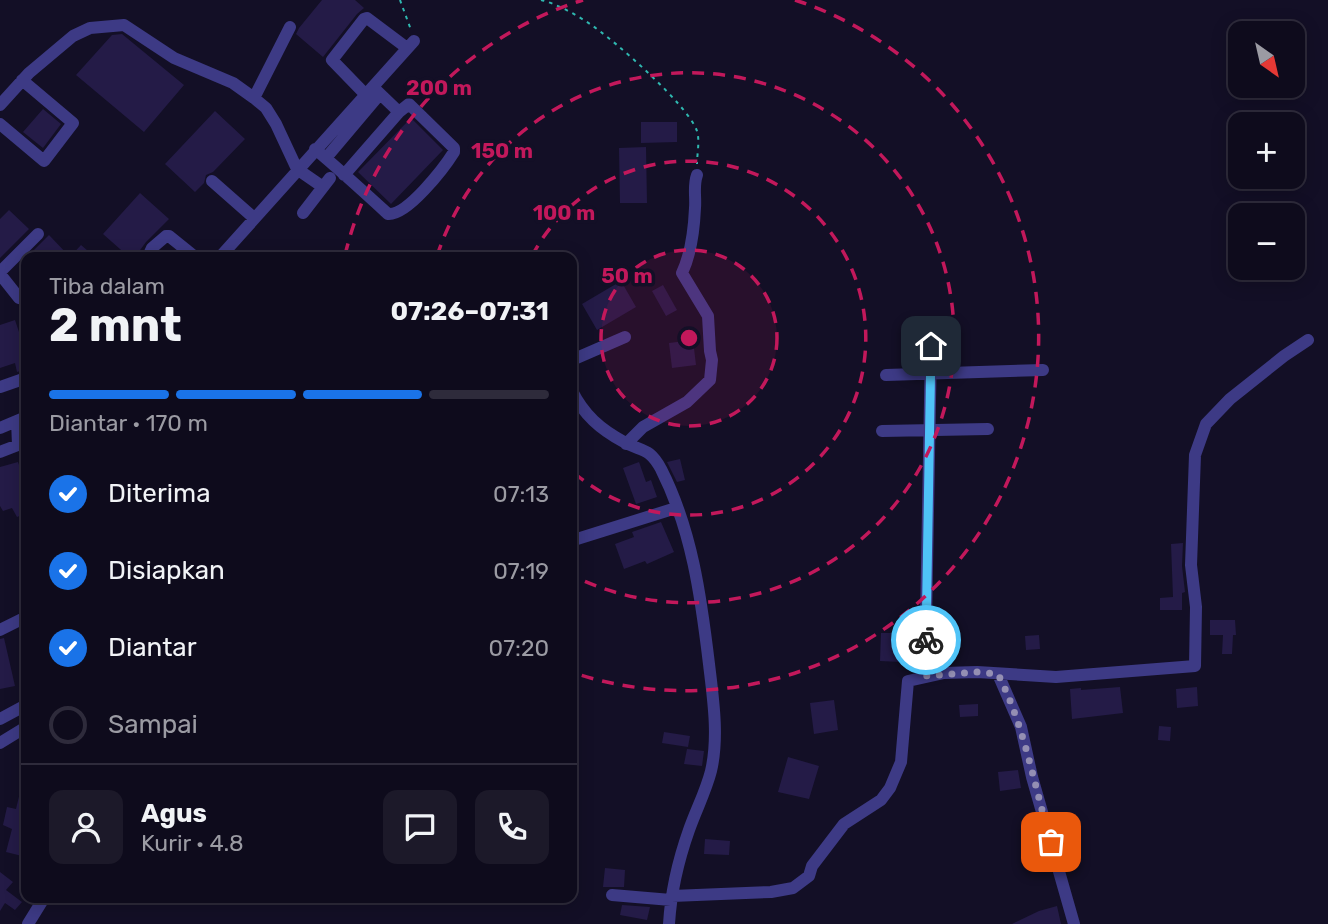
<!DOCTYPE html>
<html lang="id">
<meta charset="utf-8">
<style>
:root{--surface:#0e0b1c;--page:#1c1929;--text:#f1f3f6;--muted:#9b9ba3;--line:#2e2b3b;--accent:#1a73e8}
body{margin:0;font-family:Rubik,sans-serif;background:var(--page);color:var(--text);height:100vh;display:flex;flex-direction:column;font-size:26px;white-space:nowrap}
*{box-sizing:border-box;margin:0}
p{font-size:23px;color:var(--muted)}
.icon{flex:none;width:38px;height:38px;fill:none;stroke:currentColor;stroke-width:2;stroke-linecap:round;stroke-linejoin:round}
.map{position:relative;flex:1;overflow:hidden}
.side{position:absolute;left:21px;top:252px;width:556px;height:651px;display:flex;flex-direction:column;background:var(--surface);border-radius:14px;box-shadow:0 4px 18px #0003,0 0 0 2px var(--line)}
.side>*{flex:none}
.needle{width:46px;rotate:146deg}
.tools{position:absolute;left:1228px;top:21px;display:grid;gap:14px}
.tools a{display:grid;place-items:center;width:77px;height:77px;border-radius:14px;background:var(--surface);box-shadow:0 4px 18px #0003,0 0 0 2px var(--line);font-size:35px}
.pin{position:absolute;display:grid;place-items:center;width:60px;height:60px;color:#fff;margin:-30px;border-radius:14px;box-shadow:0 4px 10px #0006}
.courier{position:absolute;display:grid;place-items:center;width:70px;height:70px;margin:-35px;border:5px solid #4fc3f7;border-radius:50%;background:#fff;color:#222;box-shadow:0 2px 9px #0007}
.head em{font-style:normal;font-weight:700}
.head div{display:flex;flex-direction:column-reverse}
.head{display:flex;align-items:center;justify-content:space-between;height:119px;padding:0 28px}
h1{font-size:46px;font-weight:700;line-height:52px}
.bar{display:grid;grid-template-columns:repeat(4,1fr);gap:10px 7px;align-content:center;height:84px;padding:0 28px}
.bar i{height:9px;border-radius:5px;background:var(--line)}
.bar .selected{background:var(--accent)}
.bar p{grid-column:span 4}
.line{display:flex;align-items:center;gap:18px;padding:0 28px;border-top:2px solid var(--line)}
.line div{flex:1}
.round{display:grid;place-items:center;flex:none;width:74px;height:74px;border-radius:14px;background:var(--page)}
ol{padding:0 28px;list-style:none}
li{display:flex;align-items:center;gap:21px;height:77px}
li p{margin-inline-start:auto}
li .icon{padding:7px;border-radius:50%;background:var(--accent);color:#fff;stroke-width:4}
li:last-child{color:var(--muted)}
li i{width:38px;height:38px;border:4px solid var(--line);border-radius:50%}
.map>svg:first-child{display:block}
</style>
<div class="map">
<svg width="1328" height="924" viewBox="0 0 1328 924">
<rect width="100%" height="100%" fill="#130f26"/>
<path fill="#241b47" d="M322,0H355L364,8L357,14L323,57L296,34L299,28Z
M122,34L184,85L144,132L76,75L112,35Z
M43,109L61,124L43,148L23,132Z
M215,111L245,139L213,172L206,175L204,183L195,192L165,164Z
M411,118L443,150L391,204L358,172Z
M641,122H677V142L641,143Z
M646,147L647,203H620L619,148Z
M140,193L169,219L146,242L135,257H129L103,234Z
M9,210L29,229L0,258V219Z
M49,235L70,257H27Z
M81,245L95,257H70Z
M621,281L636,307L597,330L582,304Z
M663,285L677,310L666,316L652,291Z
M15,320L19,332L26,330V369L17,372L15,363L0,368V325Z
M693,340L696,365L672,368L669,343Z
M680,459L685,480L677,482L667,462Z
M18,462L22,474L26,472V513L17,517L12,508L3,511L0,506V467Z
M639,462L646,482L651,480L657,497L636,504L623,468Z
M661,522L674,552L647,564L645,561L624,569L615,544L634,537L632,532Z
M1183,543L1182,566L1185,592L1182,593V610H1160V598L1173,597L1171,544Z
M1210,620H1235L1236,635H1233L1232,654H1222L1223,635H1210Z
M881,633H902L901,662L880,661Z
M1039,635L1040,649L1026,650L1025,636Z
M4,638L15,686L0,689V639Z
M1120,687L1123,713L1072,719L1070,689L1081,688V690Z
M1197,687L1198,706L1177,708L1176,689Z
M834,700L838,730L814,734L810,703Z
M978,704V716L960,717L959,705Z
M1159,726L1171,727L1170,741L1158,740Z
M664,732L690,736L688,747L662,743Z
M687,749L704,751L702,766L684,764Z
M788,757L819,766L809,799L778,792Z
M1018,770L1021,788L1000,791L998,772Z
M23,780L26,781V857L6,852L12,829L3,825L7,807L16,809Z
M1074,821L1081,841L1063,847L1056,827Z
M705,839L730,841L729,855L704,854Z
M605,868L625,870L624,887H603Z
M0,872L13,882L6,890L22,902L15,910L5,903L0,911Z
M622,905L650,907L647,920L620,915Z
M1057,906L1061,924H1012L1039,911Z"/>
<g fill="none" stroke-linecap="round" stroke-linejoin="round">
<path stroke="#2fb8b0" stroke-width="2" stroke-dasharray="3.5 5" stroke-linecap="butt" d="M400,0L411,30
M541,0C557,4 575,14 590,24C614,40 688,105 697,131C700,141 697,154 697,164"/>
<path stroke="#3d3a85" stroke-width="12" d="M375,89L399,112
M365,94L332,60L364,19L367,18L407,48
M254,98L290,27
M0,105L29,73L73,36L90,28L124,25L174,58L233,83L254,98L266,108L276,124L297,169L323,187
M0,124L44,161L73,123L22,80
M315,149C340,170 364,192 388,214C407,216 444,168 454,152V148L409,104L399,112L344,175
M326,158L380,94
M212,181L254,218
M303,213L330,178
M148,257L152,248L166,236H169L195,257
M220,257L414,41
M0,272L38,234
M0,274L19,298L26,300
M572,360L625,337
M886,375L1043,370
M0,387L26,378
M572,391C584,415 600,429 624,442C642,452 649,447 661,469C692,530 701,597 709,664C713,698 719,737 711,771C706,791 696,810 689,830C678,861 671,891 669,924
M0,428L26,417
M882,431L988,429
M626,444L643,427L687,402L710,380L712,360L710,351L708,316L682,273C691,254 694,230 695,208C696,196 693,186 697,175
M0,452L18,445L17,421
M577,539L676,508
M0,630L26,617
M998,674L1021,727L1032,777L1074,924
M925,676L931,346
M0,719L26,705
M0,743L26,727
M612,895L671,900
M672,896L771,892L793,888L809,876L812,866L844,824L881,800L890,788L901,762L908,681L944,673L977,672L1056,677L1195,666L1196,607L1191,565L1195,455L1206,424L1230,399L1284,356L1308,340
M28,924L44,898"/>
</g>
<g fill="none" stroke-linecap="round" stroke-linejoin="round">
<path stroke="#948fb3" stroke-width="7" stroke-dasharray="0 12.6" d="M926,640L925,676L977,672L998,674C1025,727 1034,786 1051,842"/>
<path stroke="#4fc3f7" stroke-width="9" d="M926,640L931,346"/>
</g>
<circle cx="689" cy="338" r="88" fill="#c2185b" fill-opacity=".12"/>
<g fill="none" stroke="#c2185b" stroke-width="3.5" stroke-dasharray="12 9">
<circle cx="689" cy="338" r="88"/>
<path d="M532 256A177 177 0 1 1 573 472"/>
<path d="M437 256A265 265 0 1 1 573 576"/>
<path d="M345 255A354 354 0 0 1 583 0M795 0A354 354 0 1 1 574 673"/>
</g>
<circle cx="689" cy="338" r="10" fill="#c2185b" stroke="#130f26" stroke-width="3.5"/>
<g font-size="21" text-anchor="middle" font-weight="bold" fill="#c2185b" stroke="#130f26" stroke-width="7" stroke-linejoin="round" paint-order="stroke">
<text x="439" y="95">200 m</text>
<text x="502" y="158">150 m</text>
<text x="564" y="220">100 m</text>
<text x="627" y="283">50 m</text>
</g>
</svg>
<div class="tools">
<a><svg class="needle" viewBox="-14 -14 28 28"><path d="M0-13l5 13h-10z" fill="#e53935"/><path d="M0 13l5-13h-10z" fill="#9b9ba3"/></svg></a>
<a>+</a>
<a>−</a>
</div>
<div class="pin" style="left:1051px;top:842px;background:#ea580c"><svg class="icon" aria-label="bag" viewBox="0 0 24 24"><path d="M5 8h14l-1 12H6zM9 8a3 3 0 0 1 6 0"/></svg></div>
<div class="pin" style="left:931px;top:346px;background:#1f2937"><svg class="icon" aria-label="home" viewBox="0 0 24 24"><path d="M3 11l9-7 9 7M6 9v11h12V9"/></svg></div>
<div class="courier" style="left:926px;top:640px"><svg class="icon" aria-label="bike" viewBox="0 0 24 24"><circle cx="6" cy="16" r="4"/><circle cx="18" cy="16" r="4"/><path d="M6 16l4-8h5l3 8M10 8l3 8H6M13 5h3"/></svg></div>
<section class="side">
<div class="head"><div><h1>2 mnt</h1><p>Tiba dalam</p></div><em>07:26–07:31</em></div>
<div class="bar"><i class="selected"></i><i class="selected"></i><i class="selected"></i><i></i><p>Diantar · 170 m</p></div>
<ol>
<li><svg class="icon" aria-label="check" viewBox="0 0 24 24"><path d="M5 12l5 5 9-10"/></svg>Diterima<p>07:13</p></li>
<li><svg class="icon" aria-label="check" viewBox="0 0 24 24"><path d="M5 12l5 5 9-10"/></svg>Disiapkan<p>07:19</p></li>
<li><svg class="icon" aria-label="check" viewBox="0 0 24 24"><path d="M5 12l5 5 9-10"/></svg>Diantar<p>07:20</p></li>
<li><i></i>Sampai</li>
</ol>
<div class="line" style="height:126px"><a class="round"><svg class="icon" aria-label="person" viewBox="0 0 24 24"><circle cx="12" cy="8" r="4"/><path d="M4 21q1-7 8-7t8 7"/></svg></a><div><b>Agus</b><p>Kurir · 4.8</p></div><a class="round"><svg class="icon" aria-label="chat" viewBox="0 0 24 24"><path d="M4 5h16v11H9l-5 4z"/></svg></a><a class="round"><svg class="icon" aria-label="phone" viewBox="0 0 24 24"><path d="M5 4h4l2 5-3 2q2 4 5 5l2-3 5 2v4C11 20 4 13 5 4z"/></svg></a></div>
</section>
</div>
